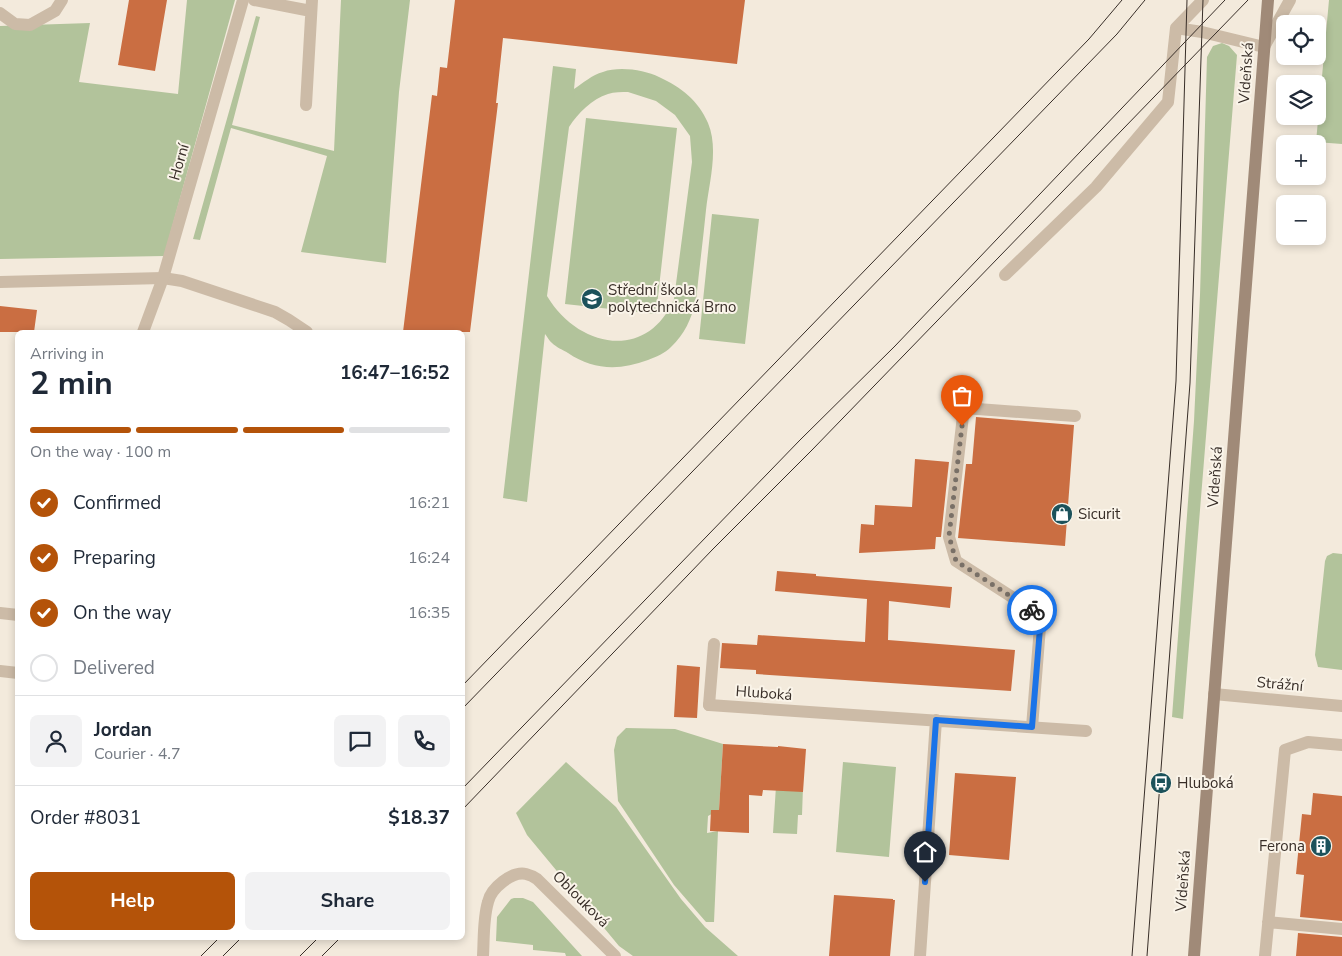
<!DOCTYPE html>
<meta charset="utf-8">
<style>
:root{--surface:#fff;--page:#f2f2f3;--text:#1f2937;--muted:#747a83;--line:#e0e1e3;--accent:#b45309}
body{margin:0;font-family:"Nunito Sans",sans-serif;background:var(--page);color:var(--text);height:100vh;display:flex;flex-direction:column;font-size:19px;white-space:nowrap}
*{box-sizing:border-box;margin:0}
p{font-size:16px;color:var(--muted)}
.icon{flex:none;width:28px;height:28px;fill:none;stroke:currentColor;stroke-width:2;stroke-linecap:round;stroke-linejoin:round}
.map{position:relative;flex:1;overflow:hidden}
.sheet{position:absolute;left:15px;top:330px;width:450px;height:610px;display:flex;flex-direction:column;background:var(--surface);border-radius:8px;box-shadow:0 2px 8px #0003}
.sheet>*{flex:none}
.controls{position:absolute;left:1276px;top:15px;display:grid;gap:10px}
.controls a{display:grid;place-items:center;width:50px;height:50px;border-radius:8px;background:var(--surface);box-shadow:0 2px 8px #0003;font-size:25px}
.pin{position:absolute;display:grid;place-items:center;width:42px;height:42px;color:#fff;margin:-51px -21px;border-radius:50% 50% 50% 0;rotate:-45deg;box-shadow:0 0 5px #0007}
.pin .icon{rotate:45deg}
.courier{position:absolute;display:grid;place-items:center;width:50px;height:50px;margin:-25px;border:4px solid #1a73e8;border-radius:50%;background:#fff;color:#222;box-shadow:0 1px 6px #0007}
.headline em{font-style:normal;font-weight:700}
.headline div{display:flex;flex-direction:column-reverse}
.headline{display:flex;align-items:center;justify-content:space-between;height:85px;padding:0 15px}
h1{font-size:32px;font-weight:700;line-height:38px}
.bar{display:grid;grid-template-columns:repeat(4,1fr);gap:8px 5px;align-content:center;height:60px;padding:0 15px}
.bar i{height:6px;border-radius:4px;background:var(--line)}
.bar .on{background:var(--accent)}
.bar p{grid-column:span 4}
.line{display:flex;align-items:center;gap:12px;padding:0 15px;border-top:1px solid var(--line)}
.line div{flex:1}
.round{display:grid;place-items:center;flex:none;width:52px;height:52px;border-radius:8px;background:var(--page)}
ol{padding:0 15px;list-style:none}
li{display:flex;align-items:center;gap:15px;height:55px}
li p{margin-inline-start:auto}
li .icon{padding:5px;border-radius:50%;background:var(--accent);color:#fff;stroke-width:4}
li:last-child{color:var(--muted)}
li i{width:28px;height:28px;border:2px solid var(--line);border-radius:50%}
.cta{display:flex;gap:10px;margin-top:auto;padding:10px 15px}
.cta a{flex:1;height:58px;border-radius:8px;background:var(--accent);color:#fff;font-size:20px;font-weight:700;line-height:58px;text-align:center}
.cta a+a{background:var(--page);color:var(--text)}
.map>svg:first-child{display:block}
</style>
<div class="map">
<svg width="1342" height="956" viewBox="0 0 1342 956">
<rect width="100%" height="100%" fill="#f3eadc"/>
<path fill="#b2c39b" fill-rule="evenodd" d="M187,0H235L164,256L0,259V26L90,23L79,82L178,94Z
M341,0H410L399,92L386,263L301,252L327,156L231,128L200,240L193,239L256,16L260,17L232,125L334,151Z
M1329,0H1342V144L1316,142Z
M1222,43L1229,46L1237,55L1183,719L1172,717L1194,421L1200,295L1207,57L1213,46Z
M553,66L576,69L574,89C583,83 592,75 603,72C619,66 645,70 659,77C681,87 698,100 708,123C719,149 709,183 706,210C703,240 699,271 696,301C691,319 685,334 671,347C665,353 656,357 648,360C619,371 593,370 568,353C563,350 556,347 552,343C549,341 547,336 545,334L527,502L503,498ZM628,92L656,101L675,115L690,136L692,162L674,299C647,362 578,348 547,296L569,127C578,113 592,99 608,94C614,92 622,92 628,92Z
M586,118L677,128L656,314L565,304Z
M712,214L759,219L745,344L699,339Z
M1333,553L1342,554V670L1318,667L1315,655L1325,561L1327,556Z
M626,728L675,729L723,744L719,810L708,816L707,833L718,831L714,922H706L674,885L618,801L614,750L617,737Z
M566,762L616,807L681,899L705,927L738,956H633L619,946L527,835L516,813Z
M843,762L896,767L889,857L836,852Z
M776,786L803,787L802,815H798L797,834L773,833Z
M514,898H523L533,902L582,956H566L565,953L533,950V945L496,941L497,917L511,899Z"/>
<path fill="#ca6e42" d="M129,0H167L155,71L118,65Z
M455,0H745L737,64L503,38L496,103H498L470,332H403L432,95L437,96L440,67L447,68Z
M0,306L37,310L34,332H0Z
M976,417L1074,425L1065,546L958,538L966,464H972Z
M915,459L949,462L941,537H936L935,549L859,553L861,524L874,525L875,505L912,507Z
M777,571L816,574V576L952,587L950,608L889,601L888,640L1015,650L1011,691L756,674V670L720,668L722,643L757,645L758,635L865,642L867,599L775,591Z
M677,665L700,667L697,718L674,717Z
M723,744L778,747V746L806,749L803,792L763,790L762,796L749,795V833L710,831L711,810H719Z
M955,773L1016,777L1009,860L949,855Z
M1313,793L1342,796V921L1300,917L1304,875L1296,874L1302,814L1311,815Z
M834,895L893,899V900H895L890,956H829Z
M1298,933L1342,937V956H1296Z"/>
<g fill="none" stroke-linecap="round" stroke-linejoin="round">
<path stroke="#ccbba7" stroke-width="12" d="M254,0L311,11
M0,13L15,24L30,25L55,11L62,0
M1176,28L1202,32L1264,47L1290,0
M306,105L312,0
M1005,275L1096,187L1168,102L1176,28L1203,0
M0,282L163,278L182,281L275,312L289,320L307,332
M966,390L949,537L956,561L1032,610L1040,627L1032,727
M964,408L1075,416
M0,613L18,615
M0,671L18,673
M709,705L714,644
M1268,922L1342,929
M1265,956L1285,750L1308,742L1342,745"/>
<path stroke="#ccbba7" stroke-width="12" d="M143,332L163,278L243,0
M1214,694L1342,706
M709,705L1086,731
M483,956C484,939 483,919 488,902C491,888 512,871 526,874C530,875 534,877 537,879L615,956
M920,956L936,720"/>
<path stroke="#a08a78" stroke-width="12" d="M1194,956L1268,0"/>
<path stroke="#382e28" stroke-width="1" d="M462,686L1089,39L1122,0
M462,709L1117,34L1145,0
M462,789L800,440L895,346L1225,0
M462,810L713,549L812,450L1248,0
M201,956L219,938
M223,956L241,938
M300,956L318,938
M322,956L340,938
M1132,956L1176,381L1187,0
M1147,956L1190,383L1203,0"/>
</g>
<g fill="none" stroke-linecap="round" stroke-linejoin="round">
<path stroke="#797067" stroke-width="5" stroke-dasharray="0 9" d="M962,426L949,536L956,561L1032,610"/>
<path stroke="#1a73e8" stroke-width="6" d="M925,882L936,720L1032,727L1040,628L1032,610"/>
</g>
<defs>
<g id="school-disc" transform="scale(1.125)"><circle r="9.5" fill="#1c525b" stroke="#faf4e9"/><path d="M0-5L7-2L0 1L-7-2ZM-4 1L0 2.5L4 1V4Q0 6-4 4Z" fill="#fff"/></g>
<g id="shop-disc" transform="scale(1.125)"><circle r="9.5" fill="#1c525b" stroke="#faf4e9"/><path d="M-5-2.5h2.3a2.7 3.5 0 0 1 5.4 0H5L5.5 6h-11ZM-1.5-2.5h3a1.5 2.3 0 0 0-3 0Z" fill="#fff"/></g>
<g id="bus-disc" transform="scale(1.125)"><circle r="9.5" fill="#1c525b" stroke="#faf4e9"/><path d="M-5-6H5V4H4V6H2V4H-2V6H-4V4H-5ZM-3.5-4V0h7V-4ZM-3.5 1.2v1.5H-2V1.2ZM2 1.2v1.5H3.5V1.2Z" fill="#fff"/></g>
<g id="building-disc" transform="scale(1.125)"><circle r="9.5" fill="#1c525b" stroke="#faf4e9"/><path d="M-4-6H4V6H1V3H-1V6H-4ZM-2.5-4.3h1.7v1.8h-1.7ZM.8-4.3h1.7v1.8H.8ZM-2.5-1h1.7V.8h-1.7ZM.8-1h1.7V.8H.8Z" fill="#fff"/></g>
</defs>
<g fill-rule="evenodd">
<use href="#school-disc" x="592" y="299"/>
<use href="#shop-disc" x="1062" y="514"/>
<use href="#bus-disc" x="1161" y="783"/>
<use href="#building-disc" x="1321" y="846"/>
</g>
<g text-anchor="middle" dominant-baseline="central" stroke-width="4" stroke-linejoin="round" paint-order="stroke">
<g font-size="15" fill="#382e28" stroke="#faf4e9">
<text transform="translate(1246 73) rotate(-86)">Vídeňská</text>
<text transform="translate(179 162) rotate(-74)">Horní</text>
<text transform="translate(1215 477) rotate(-86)">Vídeňská</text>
<text transform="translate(1280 684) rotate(5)">Strážní</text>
<text transform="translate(764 693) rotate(4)">Hluboká</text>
<text transform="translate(1183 881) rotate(-86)">Vídeňská</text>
<text transform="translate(581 899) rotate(45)">Oblouková</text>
</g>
<g font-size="15" fill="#382e28" stroke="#faf4e9" text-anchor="start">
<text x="608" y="290">Střední škola<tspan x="608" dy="17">polytechnická Brno</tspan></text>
<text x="1078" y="514">Sicurit</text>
<text x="1177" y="783">Hluboká</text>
<text x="1305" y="846" text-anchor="end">Ferona</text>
</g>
</g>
</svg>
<div class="controls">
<a><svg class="icon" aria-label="locate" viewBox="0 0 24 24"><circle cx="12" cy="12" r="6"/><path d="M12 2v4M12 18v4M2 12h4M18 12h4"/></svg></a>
<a><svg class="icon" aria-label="layers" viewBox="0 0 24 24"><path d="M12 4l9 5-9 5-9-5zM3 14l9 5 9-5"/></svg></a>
<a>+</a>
<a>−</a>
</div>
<div class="pin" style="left:962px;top:426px;background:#ea580c"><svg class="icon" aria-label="bag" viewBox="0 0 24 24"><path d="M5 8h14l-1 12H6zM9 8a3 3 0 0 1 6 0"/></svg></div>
<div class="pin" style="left:925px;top:882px;background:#1f2937"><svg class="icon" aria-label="home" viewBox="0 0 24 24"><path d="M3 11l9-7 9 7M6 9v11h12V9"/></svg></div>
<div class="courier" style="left:1032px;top:610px"><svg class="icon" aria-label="bike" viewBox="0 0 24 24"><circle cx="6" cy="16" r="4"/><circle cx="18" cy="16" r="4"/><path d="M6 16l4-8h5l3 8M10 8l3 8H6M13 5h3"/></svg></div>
<section class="sheet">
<div class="headline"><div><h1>2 min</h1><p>Arriving in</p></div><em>16:47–16:52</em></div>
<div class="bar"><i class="on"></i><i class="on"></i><i class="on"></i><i></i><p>On the way · 100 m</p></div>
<ol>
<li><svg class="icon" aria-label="check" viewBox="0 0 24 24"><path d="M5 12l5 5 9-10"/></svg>Confirmed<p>16:21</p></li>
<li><svg class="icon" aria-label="check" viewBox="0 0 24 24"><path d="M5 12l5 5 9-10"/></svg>Preparing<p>16:24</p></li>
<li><svg class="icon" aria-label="check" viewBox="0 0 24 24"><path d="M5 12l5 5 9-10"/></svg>On the way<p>16:35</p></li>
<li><i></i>Delivered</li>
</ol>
<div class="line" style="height:90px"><a class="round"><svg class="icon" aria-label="person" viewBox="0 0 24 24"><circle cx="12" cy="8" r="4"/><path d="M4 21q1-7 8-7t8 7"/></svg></a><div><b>Jordan</b><p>Courier · 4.7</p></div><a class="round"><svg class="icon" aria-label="chat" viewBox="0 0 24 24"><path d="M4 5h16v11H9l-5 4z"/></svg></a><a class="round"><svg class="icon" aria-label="phone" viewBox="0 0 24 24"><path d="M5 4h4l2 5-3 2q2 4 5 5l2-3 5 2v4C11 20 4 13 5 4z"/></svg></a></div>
<div class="line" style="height:65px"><div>Order #8031</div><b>$18.37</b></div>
<div class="cta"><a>Help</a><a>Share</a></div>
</section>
</div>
